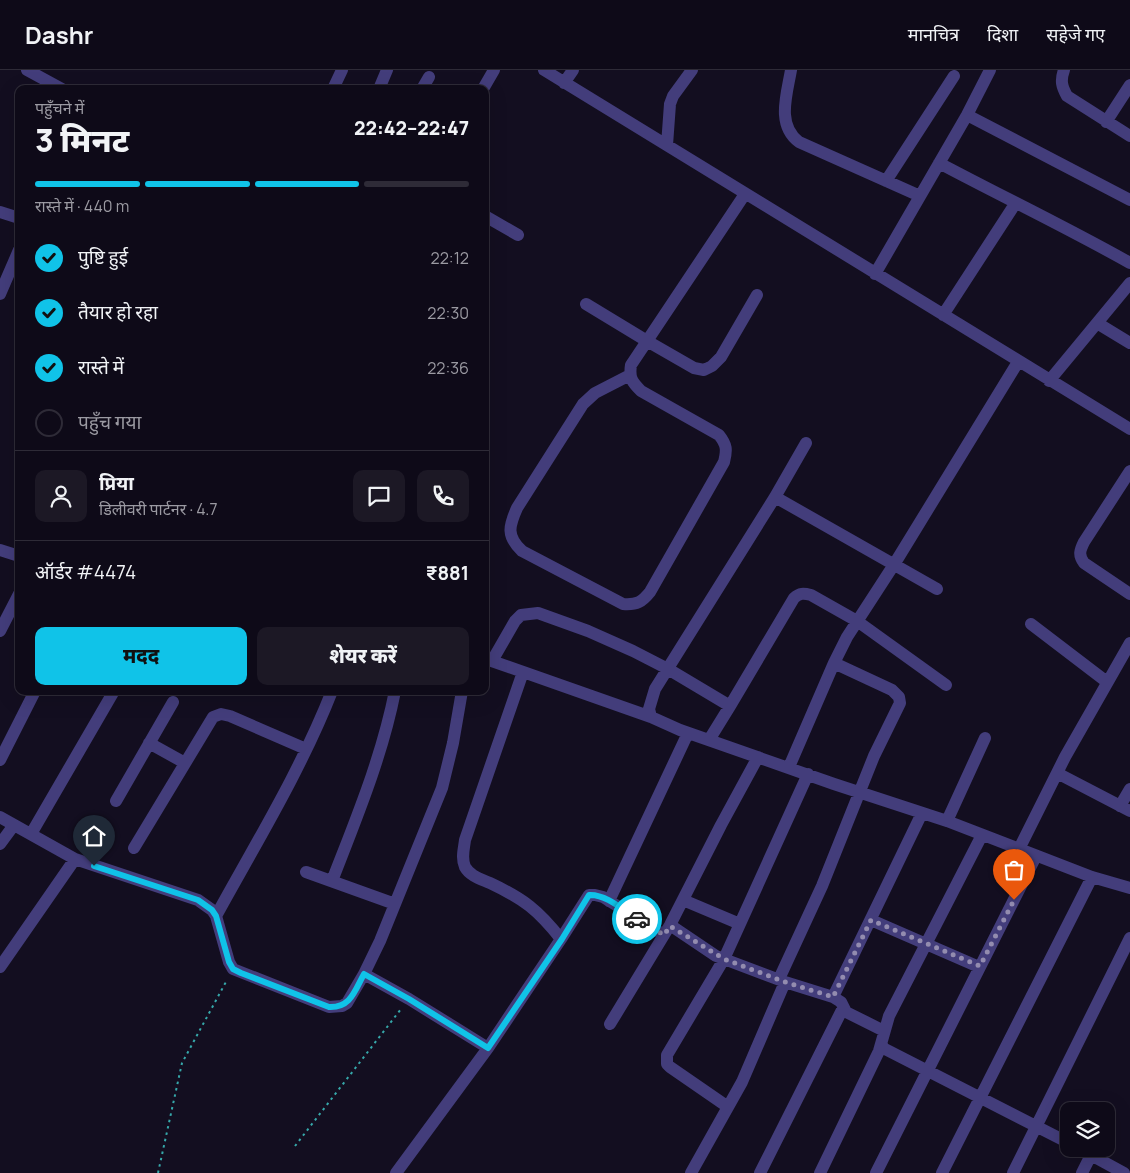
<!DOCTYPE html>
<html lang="hi">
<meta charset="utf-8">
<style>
:root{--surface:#0e0a18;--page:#1c1825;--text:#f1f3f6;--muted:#9b9aa2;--line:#2e2b37;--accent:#10c3e8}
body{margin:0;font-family:Manrope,"Noto Sans Devanagari",sans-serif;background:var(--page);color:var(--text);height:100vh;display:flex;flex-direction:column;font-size:19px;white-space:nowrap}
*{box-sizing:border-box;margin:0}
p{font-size:16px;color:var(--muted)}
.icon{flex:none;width:28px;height:28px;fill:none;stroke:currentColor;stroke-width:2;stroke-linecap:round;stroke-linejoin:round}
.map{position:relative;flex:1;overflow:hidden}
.drawer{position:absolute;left:15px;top:15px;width:474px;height:610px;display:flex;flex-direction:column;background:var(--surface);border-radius:10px;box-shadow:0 5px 20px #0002,0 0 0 1px var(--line)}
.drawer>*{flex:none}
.buttons{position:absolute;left:1060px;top:1032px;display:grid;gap:10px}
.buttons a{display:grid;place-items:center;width:55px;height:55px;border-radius:10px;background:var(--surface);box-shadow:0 5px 20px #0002,0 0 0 1px var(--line);font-size:25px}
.pin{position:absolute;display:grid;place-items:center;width:42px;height:42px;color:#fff;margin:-51px -21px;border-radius:50% 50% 50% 0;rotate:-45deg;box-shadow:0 0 5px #0007}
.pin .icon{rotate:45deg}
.courier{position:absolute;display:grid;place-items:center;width:50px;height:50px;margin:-25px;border:4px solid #10c3e8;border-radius:50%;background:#fff;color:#222;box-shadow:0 1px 6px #0007}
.summary em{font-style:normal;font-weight:800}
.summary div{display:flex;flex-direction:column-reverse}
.summary{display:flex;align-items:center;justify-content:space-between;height:85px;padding:0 20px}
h1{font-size:32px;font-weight:800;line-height:38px}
.bar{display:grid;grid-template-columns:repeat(4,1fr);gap:8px 5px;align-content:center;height:60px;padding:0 20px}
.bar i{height:6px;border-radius:4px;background:var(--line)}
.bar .on{background:var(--accent)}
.bar p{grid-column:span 4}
.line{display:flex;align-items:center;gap:12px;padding:0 20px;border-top:1px solid var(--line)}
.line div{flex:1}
.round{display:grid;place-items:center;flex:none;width:52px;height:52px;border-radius:10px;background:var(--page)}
ol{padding:0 20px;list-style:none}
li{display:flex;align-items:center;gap:15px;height:55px}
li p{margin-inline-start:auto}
li .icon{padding:5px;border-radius:50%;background:var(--accent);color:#111;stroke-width:4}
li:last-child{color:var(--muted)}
li i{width:28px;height:28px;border:2px solid var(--line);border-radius:50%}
.cta{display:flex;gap:10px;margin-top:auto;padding:10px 20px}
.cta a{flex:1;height:58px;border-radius:10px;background:var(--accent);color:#111;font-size:20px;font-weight:800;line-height:58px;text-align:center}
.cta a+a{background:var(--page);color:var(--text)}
header{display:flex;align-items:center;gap:30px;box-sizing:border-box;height:70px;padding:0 25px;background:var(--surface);border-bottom:1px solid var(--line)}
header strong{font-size:24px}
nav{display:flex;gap:28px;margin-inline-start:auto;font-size:18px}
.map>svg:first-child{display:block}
</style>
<header>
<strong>Dashr</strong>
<nav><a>मानचित्र</a><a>दिशा</a><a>सहेजे गए</a></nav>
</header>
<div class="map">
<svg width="1130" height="1103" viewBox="0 0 1130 1103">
<rect width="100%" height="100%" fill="#130e20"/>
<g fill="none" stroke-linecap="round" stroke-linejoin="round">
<path stroke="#36a8aa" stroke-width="2" stroke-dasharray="2.5 4" stroke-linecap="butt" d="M295,1076L401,939
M158,1103L182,993L227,910"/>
<path stroke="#433d7b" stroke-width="12" d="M27,0L62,19
M544,0L1130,359
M791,0C787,24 776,55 799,72L920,126
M1064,0C1060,11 1062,17 1067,26L1130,66
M564,13L573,0
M333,19L342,0
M379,19L387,0
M422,19L429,7
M483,19L494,0
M967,45L1130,130
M1106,52L1130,15
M667,75L670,34L673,26L692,0
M939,93C1003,127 1068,158 1130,193
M886,111L954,6
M0,142L19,148
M485,146L518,165
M875,204L967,45L990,0
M0,224L19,180
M586,234L647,271L694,298L704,300L712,296L721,287L757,225
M943,245L1015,134
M1097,253L1130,273
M630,305L595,323L583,334L517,438C509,456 506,466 522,481L623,534C637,535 642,532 650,522L724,392C727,380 727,375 719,365L641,321C632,312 629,308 631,295L745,124
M1049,311L1130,213
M806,373L775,427L655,619L649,639L651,647L680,660L834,714L947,751L1092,807L1130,818
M1130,401L1084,472C1080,480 1078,485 1084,493L1130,524
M775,427L937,519
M0,480L19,486
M1031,554L1107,612
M0,561L19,524
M486,589L651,647
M492,591L515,551L521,545L538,543L588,561L633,581L668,599L730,636
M523,602L465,770C464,779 461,788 465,797C470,806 481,809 490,813C524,829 538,840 561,869
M709,670L730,636L794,528C800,523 803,523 811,525L857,551L946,615
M149,673L185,693
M0,690L35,621
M789,697L834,593L847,567L895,493L1018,292
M1057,703L1130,741
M116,731L173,632
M1120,736L1130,719
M0,747L75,789L198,830L212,840L216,846L229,892L233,899L329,937L342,936L347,933L364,904L380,871L442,718L453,673L462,621
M947,751L985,668
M31,764L114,621
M0,774L14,755
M134,778L213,647L221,644L230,646L306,679
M1019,779L1065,687L1130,573
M306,802L395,834
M332,811C356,749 382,687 395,621
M683,830L740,854
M609,831L688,663
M216,846C256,773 301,700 332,621
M871,850L979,897
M670,855L716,886L785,912L742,1012L691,1103
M0,897L75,789
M364,904L409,929L488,978
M779,909L822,816L874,686L900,633L899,627L892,620L834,593
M785,912L833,927L841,932L846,942L884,961
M833,927L922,743
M610,954L670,855L721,755L758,687
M882,975L883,978L1069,1073
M728,1037L670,997L667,994V985L724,889L808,704
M1080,1079L1124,1103
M396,1103L488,978L561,869L589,825H595L603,827L664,865
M760,1103L843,938
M820,1103L879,981L889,946L982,765
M876,1103L1036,786
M942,1103L1092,807
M1013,1103L1130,868
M1082,1103L1091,1085"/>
</g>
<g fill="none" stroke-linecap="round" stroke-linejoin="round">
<path stroke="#938caf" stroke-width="5" stroke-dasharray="0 9" d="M637,849L664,865L670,856L724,889L785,912L833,927L871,850L980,896L1014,830"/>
<path stroke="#10c3e8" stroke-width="6" d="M94,796L198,830L212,840L216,846L229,892L233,899L241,903L329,937C351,938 355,920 364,904L409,929L488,978L562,869L589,825C606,824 623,840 637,849"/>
</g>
</svg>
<div class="buttons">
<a><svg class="icon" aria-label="layers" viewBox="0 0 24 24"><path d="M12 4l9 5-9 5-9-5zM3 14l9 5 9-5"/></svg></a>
</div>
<div class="pin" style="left:1014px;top:830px;background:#ea580c"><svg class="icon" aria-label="bag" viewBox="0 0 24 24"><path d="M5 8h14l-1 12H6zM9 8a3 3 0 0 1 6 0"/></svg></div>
<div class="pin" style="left:94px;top:796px;background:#1f2937"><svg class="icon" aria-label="home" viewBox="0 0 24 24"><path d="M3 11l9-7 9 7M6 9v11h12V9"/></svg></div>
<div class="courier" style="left:637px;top:849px"><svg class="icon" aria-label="car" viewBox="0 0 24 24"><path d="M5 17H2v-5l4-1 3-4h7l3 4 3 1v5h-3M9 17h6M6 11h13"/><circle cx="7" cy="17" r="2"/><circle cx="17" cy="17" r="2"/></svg></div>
<section class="drawer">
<div class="summary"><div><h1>3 मिनट</h1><p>पहुँचने में</p></div><em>22:42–22:47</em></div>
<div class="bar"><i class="on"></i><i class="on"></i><i class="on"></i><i></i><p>रास्ते में · 440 m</p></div>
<ol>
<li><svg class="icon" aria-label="check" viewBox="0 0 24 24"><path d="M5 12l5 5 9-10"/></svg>पुष्टि हुई<p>22:12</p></li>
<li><svg class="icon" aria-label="check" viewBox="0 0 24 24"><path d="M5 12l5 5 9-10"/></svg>तैयार हो रहा<p>22:30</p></li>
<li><svg class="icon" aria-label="check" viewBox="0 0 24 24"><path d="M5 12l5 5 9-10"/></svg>रास्ते में<p>22:36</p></li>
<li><i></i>पहुँच गया</li>
</ol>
<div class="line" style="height:90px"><a class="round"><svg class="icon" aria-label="person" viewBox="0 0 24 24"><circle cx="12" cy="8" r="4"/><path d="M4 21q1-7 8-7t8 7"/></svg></a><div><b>प्रिया</b><p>डिलीवरी पार्टनर · 4.7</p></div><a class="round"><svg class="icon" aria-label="chat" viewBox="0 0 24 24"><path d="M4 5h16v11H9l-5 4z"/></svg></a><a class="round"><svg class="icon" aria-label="phone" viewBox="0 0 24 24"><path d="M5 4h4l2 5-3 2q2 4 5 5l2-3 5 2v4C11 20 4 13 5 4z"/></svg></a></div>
<div class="line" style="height:65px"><div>ऑर्डर #4474</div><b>₹881</b></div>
<div class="cta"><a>मदद</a><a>शेयर करें</a></div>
</section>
</div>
